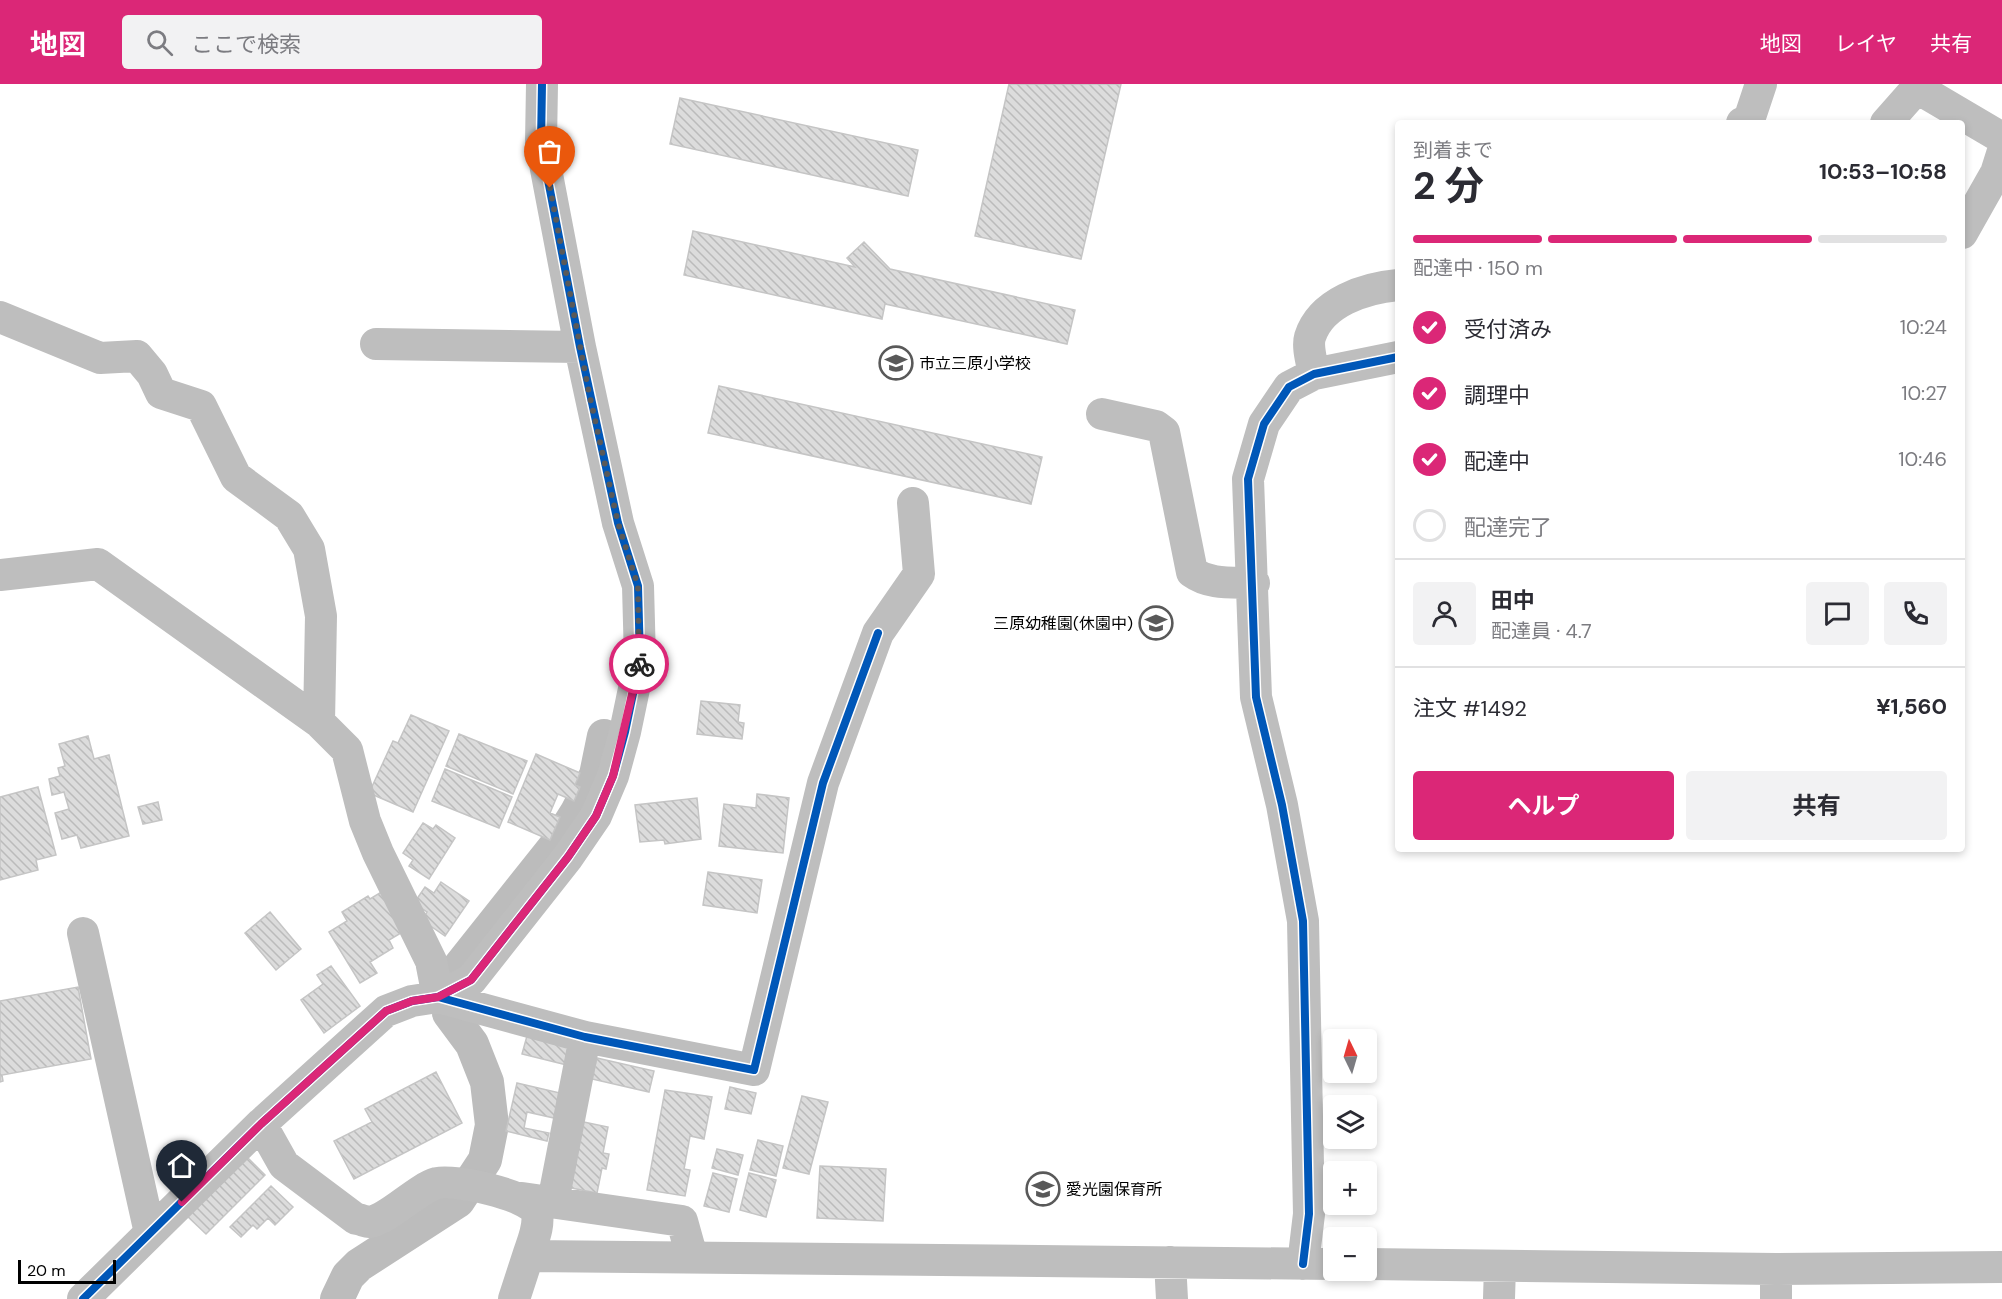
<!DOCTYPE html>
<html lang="ja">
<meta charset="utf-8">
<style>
:root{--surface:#fff;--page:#f2f2f3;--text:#2b2b33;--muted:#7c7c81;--line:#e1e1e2;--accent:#db2777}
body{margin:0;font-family:"DM Sans","Noto Sans JP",sans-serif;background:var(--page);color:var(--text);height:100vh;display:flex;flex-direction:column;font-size:22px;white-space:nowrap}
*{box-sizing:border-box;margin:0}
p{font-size:20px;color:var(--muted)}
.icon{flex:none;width:33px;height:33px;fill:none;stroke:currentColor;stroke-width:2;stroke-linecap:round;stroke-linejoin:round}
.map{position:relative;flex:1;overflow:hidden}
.drawer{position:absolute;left:1395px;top:36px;width:570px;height:732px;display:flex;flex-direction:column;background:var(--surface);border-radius:6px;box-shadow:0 3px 9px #0003}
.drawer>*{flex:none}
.needle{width:39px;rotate:355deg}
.fabs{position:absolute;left:1323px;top:945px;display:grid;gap:12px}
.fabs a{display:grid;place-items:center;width:54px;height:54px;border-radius:6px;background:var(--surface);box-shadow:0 3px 9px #0003;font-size:30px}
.scale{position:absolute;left:18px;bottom:15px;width:98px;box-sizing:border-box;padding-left:6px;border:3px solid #000;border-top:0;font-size:16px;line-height:21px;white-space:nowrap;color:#000;-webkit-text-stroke:4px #fff;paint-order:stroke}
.pin{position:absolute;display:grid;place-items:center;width:51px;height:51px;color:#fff;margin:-62px -26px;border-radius:50% 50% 50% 0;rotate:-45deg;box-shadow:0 0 6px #0007}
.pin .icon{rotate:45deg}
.courier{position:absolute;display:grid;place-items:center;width:60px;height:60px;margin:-30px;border:4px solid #db2777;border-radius:50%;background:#fff;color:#222;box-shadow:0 2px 8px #0007}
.head em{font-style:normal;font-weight:700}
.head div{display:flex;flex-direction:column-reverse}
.head{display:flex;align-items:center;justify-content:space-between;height:102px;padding:0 18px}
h1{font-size:39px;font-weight:700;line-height:45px}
.bar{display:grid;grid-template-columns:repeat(4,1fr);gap:9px 6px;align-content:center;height:72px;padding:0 18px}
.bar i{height:8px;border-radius:4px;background:var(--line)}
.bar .on{background:var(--accent)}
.bar p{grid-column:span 4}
.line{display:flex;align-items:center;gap:15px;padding:0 18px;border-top:2px solid var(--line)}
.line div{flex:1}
.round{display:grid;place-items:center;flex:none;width:63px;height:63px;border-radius:6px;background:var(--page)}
ol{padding:0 18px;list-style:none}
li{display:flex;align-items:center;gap:18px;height:66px}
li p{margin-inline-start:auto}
li .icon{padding:6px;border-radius:50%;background:var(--accent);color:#fff;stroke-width:4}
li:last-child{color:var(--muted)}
li i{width:33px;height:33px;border:3px solid var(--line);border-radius:50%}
.cta{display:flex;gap:12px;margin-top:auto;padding:12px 18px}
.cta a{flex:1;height:69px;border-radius:6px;background:var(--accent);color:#fff;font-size:24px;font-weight:700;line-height:69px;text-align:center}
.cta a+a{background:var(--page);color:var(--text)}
header{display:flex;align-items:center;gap:36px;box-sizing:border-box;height:84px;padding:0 30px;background:var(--accent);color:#fff}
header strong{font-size:28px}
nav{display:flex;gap:33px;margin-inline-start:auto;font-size:21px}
.search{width:420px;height:54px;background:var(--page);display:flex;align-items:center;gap:15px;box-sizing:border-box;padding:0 21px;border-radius:6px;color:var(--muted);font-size:22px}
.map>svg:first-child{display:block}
</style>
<header>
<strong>地図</strong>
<div class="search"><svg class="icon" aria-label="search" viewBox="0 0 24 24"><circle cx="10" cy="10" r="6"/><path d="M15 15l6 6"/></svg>ここで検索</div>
<nav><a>地図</a><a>レイヤ</a><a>共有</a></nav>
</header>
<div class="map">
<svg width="2002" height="1215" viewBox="0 0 2002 1215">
<defs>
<pattern id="building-back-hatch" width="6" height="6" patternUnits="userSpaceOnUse" patternTransform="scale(1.5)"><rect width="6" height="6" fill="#dcdcdc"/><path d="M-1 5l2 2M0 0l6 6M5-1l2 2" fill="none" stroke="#bbb"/></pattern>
</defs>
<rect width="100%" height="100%" fill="#fff"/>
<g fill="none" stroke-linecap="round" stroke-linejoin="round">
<path stroke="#bcbcbc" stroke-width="34" d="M337,1215L348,1192L359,1181L458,1117L485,1076L492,1041L487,998L472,960L449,929L452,892L557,760L577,728L596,691L604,652"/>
</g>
<path fill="url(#building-back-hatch)" stroke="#c5c5c5" stroke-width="1.5" d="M1009,0H1121L1081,175L975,152Z
M680,14L918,66L908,112L670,60Z
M693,147L855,183L847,174L864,158L890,185L1075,226L1067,260L885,220L882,235L684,191Z
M719,302L1042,373L1031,420L708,349Z
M701,617L740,621L738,638L744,639L742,655L697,650Z
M411,631L449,647L413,728L369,709L393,657L398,659Z
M459,650L527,677L513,710L446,682Z
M88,652L94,675L109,671L129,752L81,764L77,751L62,755L55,729L69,725L64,708L52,711L49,695L60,692L58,684L65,682L59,660Z
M536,670L580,689L575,701L580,703L574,717L558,710L550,729L560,733L550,756L508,738Z
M445,685L512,713L499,744L432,717Z
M38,703L56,771L36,776L38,786L0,796V713Z
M757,710L789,714L783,769L719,762L724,720L756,724Z
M697,714L701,755L665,760L664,756L640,758L635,721Z
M158,718L162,736L143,740L138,723Z
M423,739L433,745L436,741L455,754L429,795L409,782L413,776L403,769Z
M708,788L762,796L757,829L703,821Z
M441,798L469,817L445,852L422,836L427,828L414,819L425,803L434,809Z
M383,807L406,846L389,856L393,864L370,878L377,889L360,899L329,848L347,837L342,828L368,812L370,815Z
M270,828L301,865L276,886L245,849Z
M331,882L360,922L324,949L301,916L323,900L317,891Z
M78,903L91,975L2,991L3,997L0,998V917Z
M527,952L572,962L567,981L522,970Z
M597,974L654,987L649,1008L592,995Z
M436,988L462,1039L354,1095L334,1057L372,1038L365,1025Z
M517,999L560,1009L554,1034L527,1028L524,1044L549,1049L547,1057L506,1047Z
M730,1003L756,1009L751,1030L725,1025Z
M665,1006L712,1013L704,1055L690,1052L684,1085L690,1086L685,1112L647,1106Z
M802,1012L828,1018L809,1090L783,1084Z
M579,1037L608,1043L603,1069L609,1070L606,1085L602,1084L597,1109L566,1103Z
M758,1056L783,1062L776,1092L750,1086Z
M717,1065L743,1071L738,1091L712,1084Z
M245,1071L265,1091L206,1150L186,1131Z
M820,1082L886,1085L883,1137L817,1134Z
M713,1089L737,1095L729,1128L704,1122Z
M749,1089L776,1096L766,1133L740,1126Z
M271,1102L293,1123L275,1141L268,1134L257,1145L253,1141L241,1153L230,1143Z"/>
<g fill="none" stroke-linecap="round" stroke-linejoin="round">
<path stroke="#bebebe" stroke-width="32" d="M1742,39L1749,36L1761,0
M1886,39L1917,4L2002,54
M1962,149L1996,89L2002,70
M0,233L100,274L137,272L152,290L161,309L201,322L236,393L289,432L309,465L321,532L319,638
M376,260L580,263
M1314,290C1312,279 1307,263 1310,253C1321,218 1365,204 1398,201
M1102,330L1156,342L1164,348L1192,488C1210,501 1232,498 1254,499
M0,491L98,480L319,638L347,666L365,737L378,769L431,877L438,913
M83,849L150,1149
M438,913L471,896L568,773L596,732L613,692L625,648L640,576L638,502L618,439L580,263L541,59L542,0
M261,1040L284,1081L356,1135C360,1135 366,1138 369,1138C388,1136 416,1105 437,1099C455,1095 528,1111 536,1127C541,1140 532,1159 528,1172
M522,1114L682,1137L692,1173
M553,1118L585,953
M1170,1178L1172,1215
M1303,1180L1309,1130L1303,837L1282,721L1256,613L1248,395L1264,340L1289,303L1314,290L1398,273
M1366,1180L1776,1185L2002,1183
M1776,1185V1215
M83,1215L261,1040L386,927L412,917L438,913L585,953L754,986L823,699L878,549L919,490L913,419
M514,1215L528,1172L1334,1180
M1499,1215L1500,1182"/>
<g stroke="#fff" stroke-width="11">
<path id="cycleway" d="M438,913L471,896L568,773L596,732L613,692L625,648L640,576L638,502L618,439L580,263L541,59L542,0
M1303,1180L1309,1130L1303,837L1282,721L1256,613L1248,395L1264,340L1289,303L1314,290L1398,273
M83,1215L261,1040L386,927L412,917L438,913L585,953L754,986L823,699L878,549"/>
</g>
<use href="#cycleway" stroke="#0057b8" stroke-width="8"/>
</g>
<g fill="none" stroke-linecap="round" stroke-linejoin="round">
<path stroke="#595959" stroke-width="6" stroke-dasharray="0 10.8" d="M550,104L589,309L618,439L638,502L639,580"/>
<path stroke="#db2777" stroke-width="8" d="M182,1118L261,1040L386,927L412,917L438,913L471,896L568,773L596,732L613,692L639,580"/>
</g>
<defs>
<g id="school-ring" transform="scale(1.725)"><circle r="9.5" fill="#fff" stroke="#595959" stroke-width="1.5"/><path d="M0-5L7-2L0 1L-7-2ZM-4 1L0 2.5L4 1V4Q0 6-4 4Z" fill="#595959"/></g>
</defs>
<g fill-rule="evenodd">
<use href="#school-ring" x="896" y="279"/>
<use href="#school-ring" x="1156" y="539"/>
<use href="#school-ring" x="1043" y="1105"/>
</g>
<g text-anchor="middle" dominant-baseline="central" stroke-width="6" stroke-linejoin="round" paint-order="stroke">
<g font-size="16" fill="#000" stroke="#fff" text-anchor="start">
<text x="919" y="279">市立三原小学校</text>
<text x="1133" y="539" text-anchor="end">三原幼稚園(休園中)</text>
<text x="1066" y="1105">愛光園保育所</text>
</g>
</g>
</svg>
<div class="fabs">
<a><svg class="needle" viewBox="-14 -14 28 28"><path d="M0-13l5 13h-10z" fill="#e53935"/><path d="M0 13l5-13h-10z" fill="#7c7c81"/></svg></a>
<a><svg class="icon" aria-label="layers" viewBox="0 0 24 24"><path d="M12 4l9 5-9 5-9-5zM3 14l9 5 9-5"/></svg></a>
<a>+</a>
<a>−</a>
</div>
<div class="scale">20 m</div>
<div class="pin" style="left:550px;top:104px;background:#ea580c"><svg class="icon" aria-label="bag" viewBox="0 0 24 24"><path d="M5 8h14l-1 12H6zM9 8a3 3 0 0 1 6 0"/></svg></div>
<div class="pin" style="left:182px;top:1118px;background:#1f2937"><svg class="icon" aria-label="home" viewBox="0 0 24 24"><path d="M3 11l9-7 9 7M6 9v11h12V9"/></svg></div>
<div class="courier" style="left:639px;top:580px"><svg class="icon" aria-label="bike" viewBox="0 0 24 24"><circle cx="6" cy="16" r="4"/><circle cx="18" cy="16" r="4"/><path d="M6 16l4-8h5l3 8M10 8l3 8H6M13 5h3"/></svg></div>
<section class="drawer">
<div class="head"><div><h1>2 分</h1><p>到着まで</p></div><em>10:53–10:58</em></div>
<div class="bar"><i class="on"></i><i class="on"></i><i class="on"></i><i></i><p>配達中 · 150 m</p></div>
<ol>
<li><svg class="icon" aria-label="check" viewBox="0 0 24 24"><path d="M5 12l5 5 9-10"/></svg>受付済み<p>10:24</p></li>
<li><svg class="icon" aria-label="check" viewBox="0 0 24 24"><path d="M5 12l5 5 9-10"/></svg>調理中<p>10:27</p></li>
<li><svg class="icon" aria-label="check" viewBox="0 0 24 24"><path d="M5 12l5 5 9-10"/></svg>配達中<p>10:46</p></li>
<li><i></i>配達完了</li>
</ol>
<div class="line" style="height:108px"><a class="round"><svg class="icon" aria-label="person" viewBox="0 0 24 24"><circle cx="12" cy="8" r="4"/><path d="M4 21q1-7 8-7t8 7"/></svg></a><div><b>田中</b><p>配達員 · 4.7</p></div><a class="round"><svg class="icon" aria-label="chat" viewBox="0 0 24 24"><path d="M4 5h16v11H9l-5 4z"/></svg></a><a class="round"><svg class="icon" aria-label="phone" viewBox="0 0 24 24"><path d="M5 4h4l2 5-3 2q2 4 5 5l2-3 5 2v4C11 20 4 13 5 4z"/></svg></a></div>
<div class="line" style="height:78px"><div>注文 #1492</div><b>¥1,560</b></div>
<div class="cta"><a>ヘルプ</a><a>共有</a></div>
</section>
</div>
